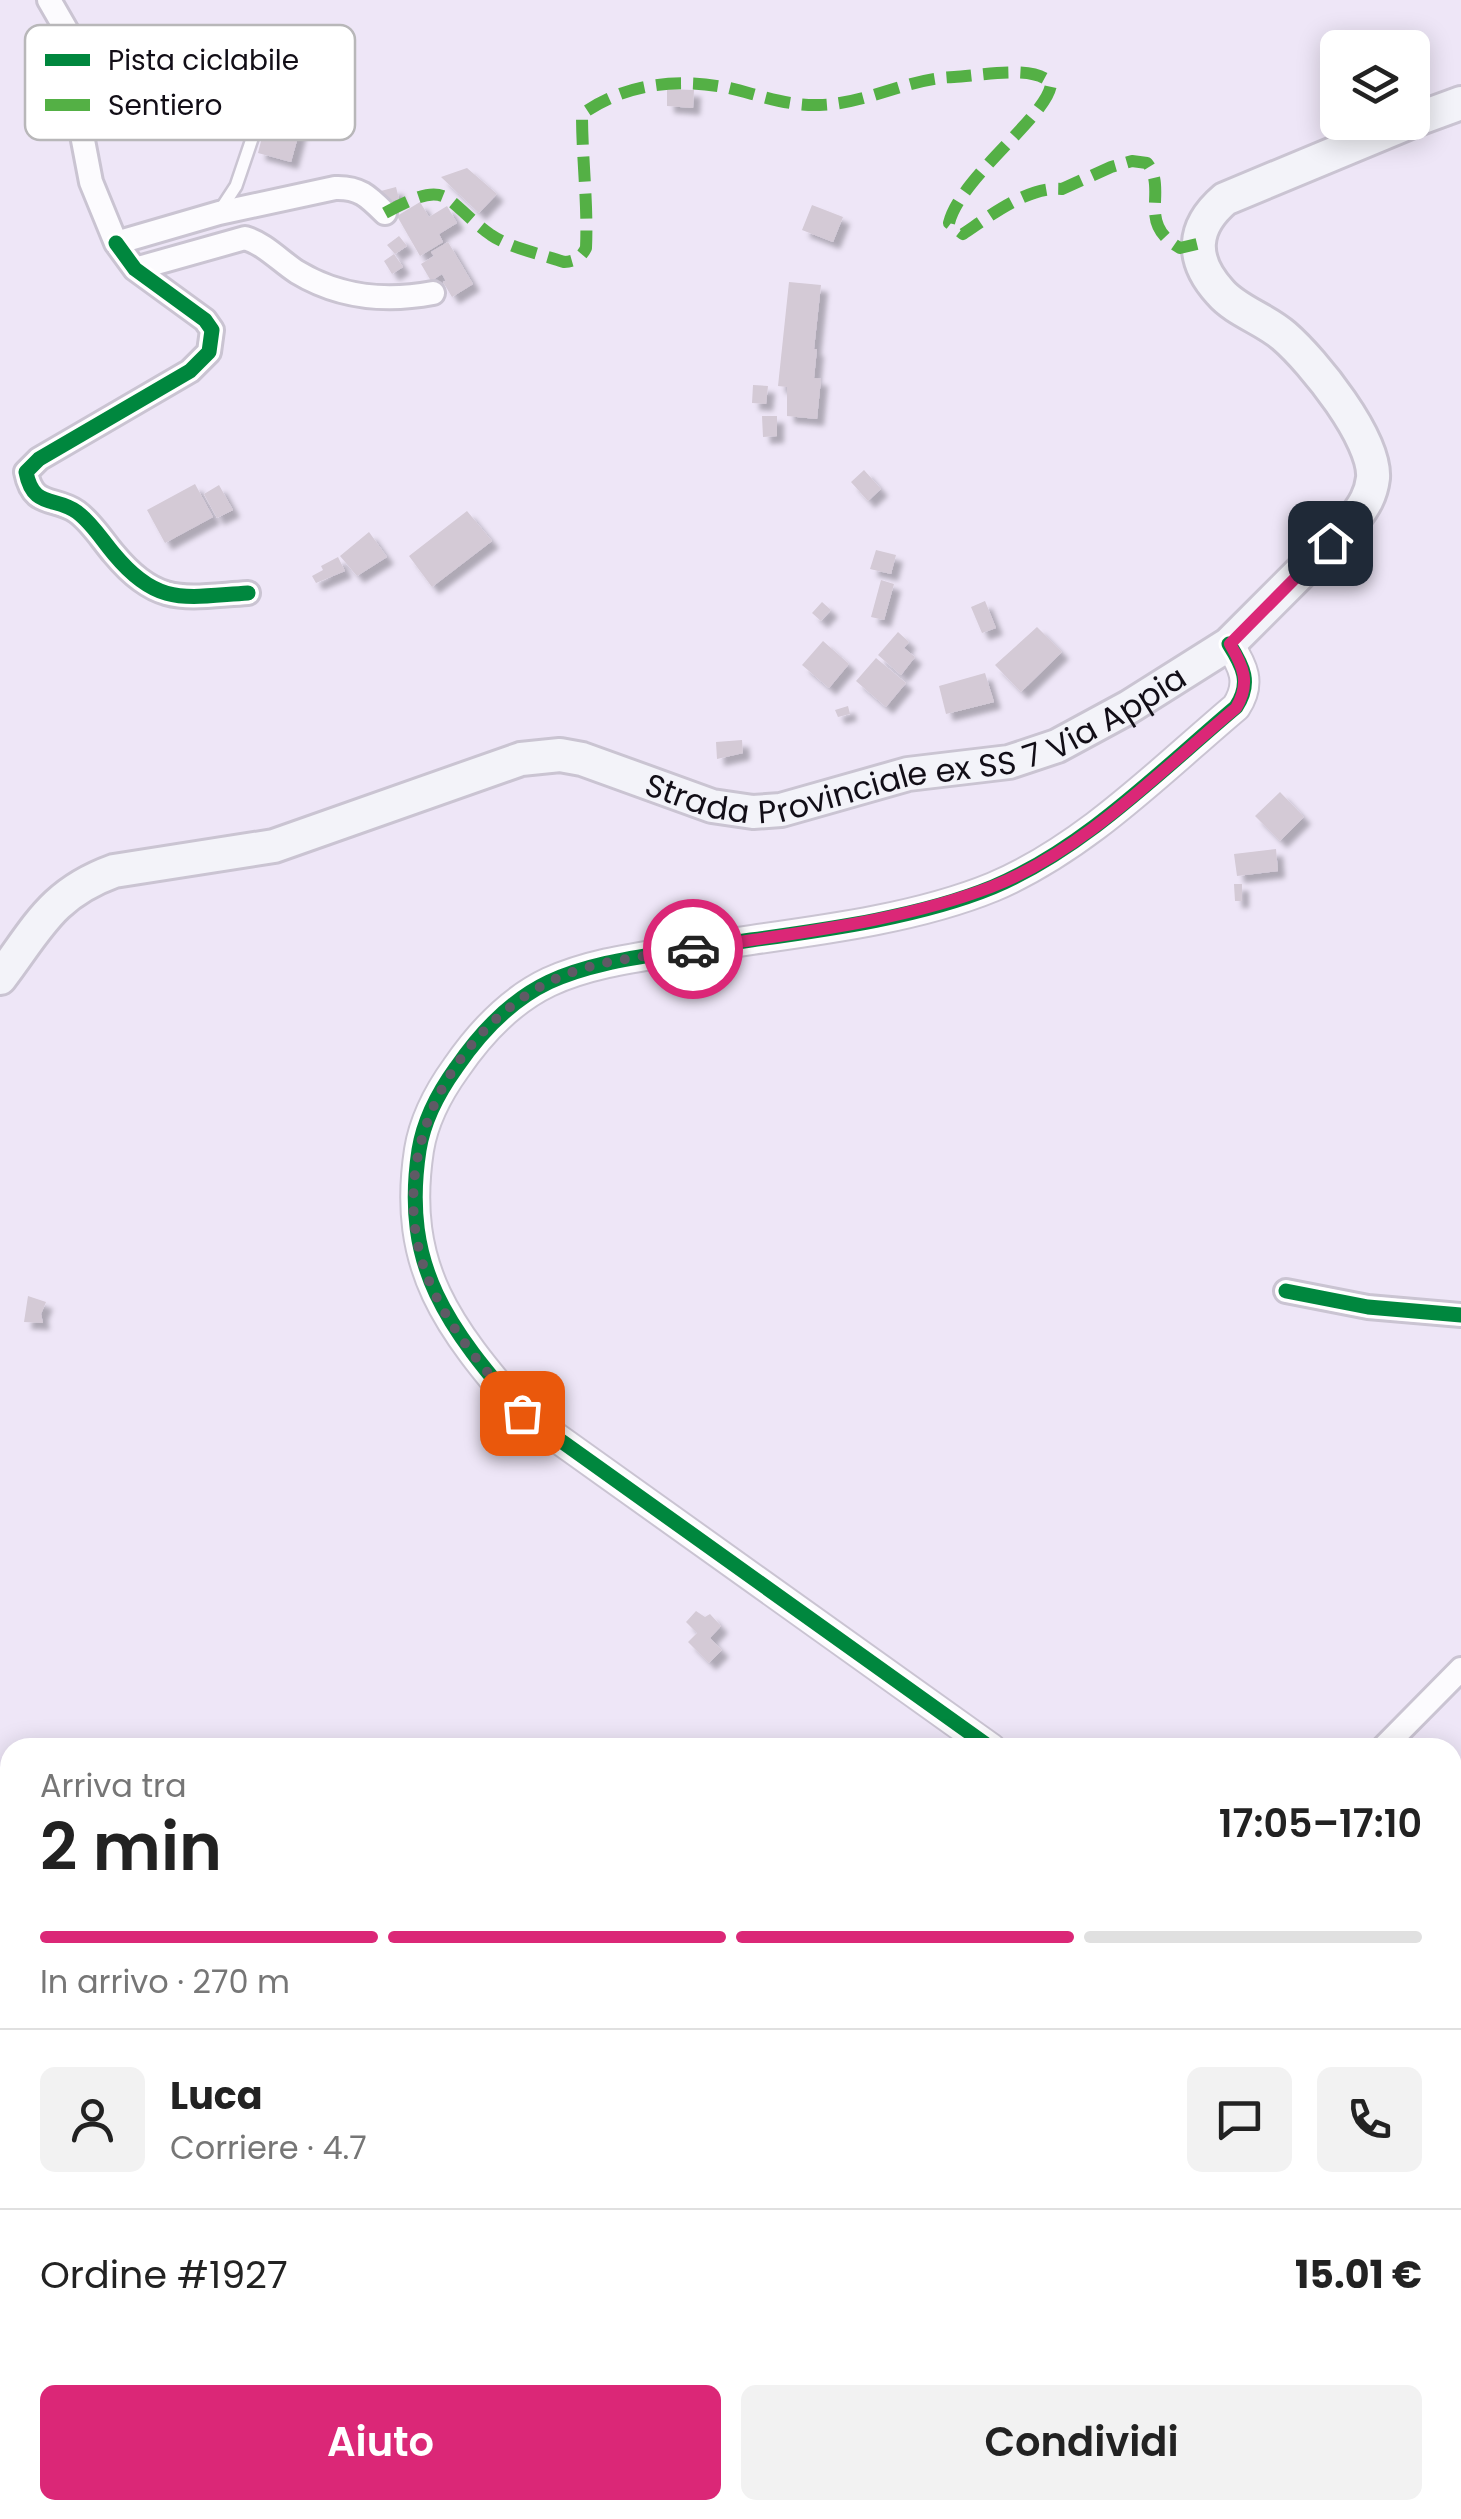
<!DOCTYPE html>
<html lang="it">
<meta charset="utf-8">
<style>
:root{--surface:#fff;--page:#f2f2f2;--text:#222;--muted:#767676;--line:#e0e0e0;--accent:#db2777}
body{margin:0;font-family:Poppins,sans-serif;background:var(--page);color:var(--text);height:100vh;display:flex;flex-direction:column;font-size:38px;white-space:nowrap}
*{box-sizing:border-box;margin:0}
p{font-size:32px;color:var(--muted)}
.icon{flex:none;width:55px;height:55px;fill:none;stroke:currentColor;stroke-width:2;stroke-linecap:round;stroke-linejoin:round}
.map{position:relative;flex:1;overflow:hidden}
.sheet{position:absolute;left:0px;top:1738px;width:1462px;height:782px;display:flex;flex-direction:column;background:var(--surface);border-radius:30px 30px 0 0;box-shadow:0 5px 25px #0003}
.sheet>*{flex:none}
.fabs{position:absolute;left:1320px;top:30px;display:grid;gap:20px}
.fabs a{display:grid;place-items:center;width:110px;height:110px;border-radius:15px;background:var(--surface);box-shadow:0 5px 25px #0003;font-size:50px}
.pin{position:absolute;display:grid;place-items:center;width:85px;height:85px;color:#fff;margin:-42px;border-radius:20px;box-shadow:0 5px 15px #0006}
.courier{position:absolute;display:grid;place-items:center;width:100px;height:100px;margin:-50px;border:8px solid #db2777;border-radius:50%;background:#fff;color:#222;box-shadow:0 2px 12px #0007}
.summary em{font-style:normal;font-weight:600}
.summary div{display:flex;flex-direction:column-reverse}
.summary{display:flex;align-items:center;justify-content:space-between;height:170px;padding:0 40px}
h1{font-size:65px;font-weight:600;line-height:75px}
.bar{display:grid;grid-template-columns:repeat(4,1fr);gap:15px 10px;align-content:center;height:120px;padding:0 40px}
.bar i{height:12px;border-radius:8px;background:var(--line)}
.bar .current{background:var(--accent)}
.bar p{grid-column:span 4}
.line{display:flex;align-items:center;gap:25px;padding:0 40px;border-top:2px solid var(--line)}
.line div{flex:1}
.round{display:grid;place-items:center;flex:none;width:105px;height:105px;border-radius:15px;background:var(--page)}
.button{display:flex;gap:20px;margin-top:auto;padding:20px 40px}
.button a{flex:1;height:115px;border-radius:15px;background:var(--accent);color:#fff;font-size:40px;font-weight:600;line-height:115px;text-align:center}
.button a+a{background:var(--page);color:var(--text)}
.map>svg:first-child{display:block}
</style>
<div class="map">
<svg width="1461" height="2519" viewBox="0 0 1461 2519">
<defs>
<filter id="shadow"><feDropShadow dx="7" dy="7" stdDeviation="2.5" flood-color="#0004"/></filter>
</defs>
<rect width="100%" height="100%" fill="#eee6f7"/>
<path fill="#d4cad6" filter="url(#shadow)" d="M667,89L694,90L693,108L667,106Z
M267,117L301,126L291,162L258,153Z
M467,168L497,194L479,213L441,177Z
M396,187L399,199L380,204L377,192Z
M420,202L429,217L447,206L457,223L439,234L443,242L420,256L397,216Z
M812,205L843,217L833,242L802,230Z
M399,236L407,246L395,254L387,245Z
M448,242L473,284L452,297L443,282L446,281L442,274L431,281L421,264L434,256L431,252Z
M394,254L403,267L392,274L384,261Z
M789,282L821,285L814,349H817L814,378L821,379L817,419L787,416V387L778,386Z
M753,385L768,386L766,404L752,403Z
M762,416H777V436L763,437Z
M864,470L881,489L868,501L851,482Z
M195,484L213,517L165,543L147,510Z
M219,485L233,510L217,518L204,494Z
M467,511L492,541L432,587L409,556Z
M369,532L387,557L357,576L340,556Z
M876,550L896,555L891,574L870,569Z
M338,557L345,571L316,583L312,576L323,570L321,566Z
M881,580L894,584L884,620L871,617Z
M985,601L996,628L982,633L971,607Z
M822,602L831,610L821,621L812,613Z
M1037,627L1062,652L1021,692L995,665Z
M898,632L909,642L904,648L915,657L901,675L878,655Z
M823,641L849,664L829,688L802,665Z
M876,658L906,683L886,707L856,681Z
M985,673L994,702L946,714L939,686Z
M848,706L850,714L838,717L835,710Z
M742,740L743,753L717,759L716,742Z
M1280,792L1304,817L1280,841L1255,816Z
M1276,849L1278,871L1237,876L1234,854Z
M1234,884H1242V901H1235Z
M28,1296L46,1302L41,1314L43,1323L24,1322Z
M696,1611L705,1617L710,1614L721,1626L710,1638L722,1650L709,1663L688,1642L697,1633L686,1622Z
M1459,2143L1461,2184L1454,2188L1452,2147Z
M1458,2429L1461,2457L1452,2459V2430Z"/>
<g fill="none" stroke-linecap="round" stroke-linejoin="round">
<g stroke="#cac4d2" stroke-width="16">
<path id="service" d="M219,212L236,186L255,130"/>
</g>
<g stroke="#cac4d2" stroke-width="28">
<path id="minor" d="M49,0L79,52L82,135L91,182L116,243L219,213L335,188C359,187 368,196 385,213
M116,243L135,269L205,320L212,330L209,352L190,371L39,459L26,472C33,509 55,496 77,512C92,523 102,540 114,554C158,607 185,597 248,593
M135,269L245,238C265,244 280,261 297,272C340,298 385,302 433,293
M1286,1291L1368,1307L1461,1315
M1383,1748L1461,1669
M1452,2069L1461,2067
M809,2519L818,2510"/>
</g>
<g stroke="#cac4d2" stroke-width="32">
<path id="tertiary" d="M991,1748L522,1413C449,1328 401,1268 419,1150C424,1119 438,1093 456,1068C480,1033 509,1001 549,982C593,962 641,957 689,949C785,934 903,924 993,887C1085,848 1160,771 1236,707C1252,683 1243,666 1229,644
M1452,1978L1461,1981"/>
</g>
<g stroke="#cac4d2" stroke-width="38">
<g id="secondary">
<path d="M1412,121L1461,103"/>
<path id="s1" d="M0,978C38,928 51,894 114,871L274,846L521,759L560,755L582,759L712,806L753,812L781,810L908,774L1009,762L1057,746L1129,707L1229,644L1354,519C1364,506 1371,495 1373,478C1376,439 1313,361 1284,336C1265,319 1236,311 1220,292C1190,259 1192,227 1225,199L1410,122"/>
</g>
</g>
<use href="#service" stroke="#fcfbfe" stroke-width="11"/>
<use href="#minor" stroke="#fcfbfe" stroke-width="22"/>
<use href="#tertiary" stroke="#fcfbfe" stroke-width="28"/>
<use href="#secondary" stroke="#f3f3f9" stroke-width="32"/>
<path stroke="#54b045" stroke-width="12" stroke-dasharray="25 12" stroke-linecap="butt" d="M385,213C452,177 440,198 491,235C510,248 541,254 564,262C575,261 581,258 586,248C588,203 582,159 582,114C626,83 677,78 729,88C759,95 787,106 819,105C867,104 908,78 954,77C979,76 1033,64 1051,83C1051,113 960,177 949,223L963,234C990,216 1028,186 1062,189L1111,167L1132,161L1147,163C1169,191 1135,223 1180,248L1197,244
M0,2225L10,2227"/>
<g stroke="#fff" stroke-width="21">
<path id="cycleway" d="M116,243L135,269L205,320L212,330L209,352L190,371L39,459L26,472C33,509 55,496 77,512C92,523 102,540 114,554C158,607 185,597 248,593
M1286,1291L1368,1307L1461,1315
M991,1748L522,1413C449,1328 401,1268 419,1150C424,1119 438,1093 456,1068C480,1033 509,1001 549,982C593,962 641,957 689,949C785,934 903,924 993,887C1085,848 1160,771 1236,707C1252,683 1243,666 1229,644"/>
</g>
<use href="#cycleway" stroke="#00873e" stroke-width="15"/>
</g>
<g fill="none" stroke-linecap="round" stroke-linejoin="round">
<path stroke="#5f5a65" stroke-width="10" stroke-dasharray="0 18" d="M522,1413C486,1371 448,1329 427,1276C385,1165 444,1039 545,984C590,960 644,957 693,949"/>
<path stroke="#db2777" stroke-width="12" d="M693,949C792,933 897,923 991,887C1084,851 1160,771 1236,708C1251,683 1243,666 1230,644L1330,543"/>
</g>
<g text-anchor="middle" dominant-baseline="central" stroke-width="8" stroke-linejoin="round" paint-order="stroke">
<g font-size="32" fill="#120e17" stroke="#fff">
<text stroke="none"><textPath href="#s1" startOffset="998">Strada Provinciale ex SS 7 Via Appia</textPath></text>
</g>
</g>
<rect x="25" y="25" width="330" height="115" rx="15" fill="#fff" stroke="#b8b7b9" stroke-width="2.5"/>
<rect x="45" y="54" width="45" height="12" fill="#00873e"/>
<rect x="45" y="99" width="45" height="12" fill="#54b045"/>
<g font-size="28" fill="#120e17">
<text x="108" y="70">Pista ciclabile</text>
<text x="108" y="115">Sentiero</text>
</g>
</svg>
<div class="fabs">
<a><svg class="icon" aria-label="layers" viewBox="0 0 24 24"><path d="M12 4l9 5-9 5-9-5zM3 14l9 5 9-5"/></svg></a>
</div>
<div class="pin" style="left:522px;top:1413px;background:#ea580c"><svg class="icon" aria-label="bag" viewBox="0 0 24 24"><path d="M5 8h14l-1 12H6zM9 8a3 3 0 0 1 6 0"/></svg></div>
<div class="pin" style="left:1330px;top:543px;background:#1f2937"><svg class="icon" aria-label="home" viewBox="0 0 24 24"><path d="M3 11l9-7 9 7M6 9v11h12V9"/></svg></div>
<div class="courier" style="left:693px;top:949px"><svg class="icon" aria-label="car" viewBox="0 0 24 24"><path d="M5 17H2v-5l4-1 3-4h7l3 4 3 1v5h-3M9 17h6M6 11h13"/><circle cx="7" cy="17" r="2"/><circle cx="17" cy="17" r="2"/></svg></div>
<section class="sheet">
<div class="summary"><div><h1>2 min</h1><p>Arriva tra</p></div><em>17:05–17:10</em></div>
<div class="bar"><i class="current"></i><i class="current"></i><i class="current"></i><i></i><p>In arrivo · 270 m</p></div>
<div class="line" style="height:180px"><a class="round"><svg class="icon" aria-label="person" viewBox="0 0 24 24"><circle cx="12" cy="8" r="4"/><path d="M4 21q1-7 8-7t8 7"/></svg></a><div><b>Luca</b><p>Corriere · 4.7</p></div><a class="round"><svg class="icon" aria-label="chat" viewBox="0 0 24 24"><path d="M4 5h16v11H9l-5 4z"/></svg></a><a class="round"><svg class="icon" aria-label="phone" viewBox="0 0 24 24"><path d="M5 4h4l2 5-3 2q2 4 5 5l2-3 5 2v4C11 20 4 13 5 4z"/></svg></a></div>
<div class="line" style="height:130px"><div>Ordine #1927</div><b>15.01 €</b></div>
<div class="button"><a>Aiuto</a><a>Condividi</a></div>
</section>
</div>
